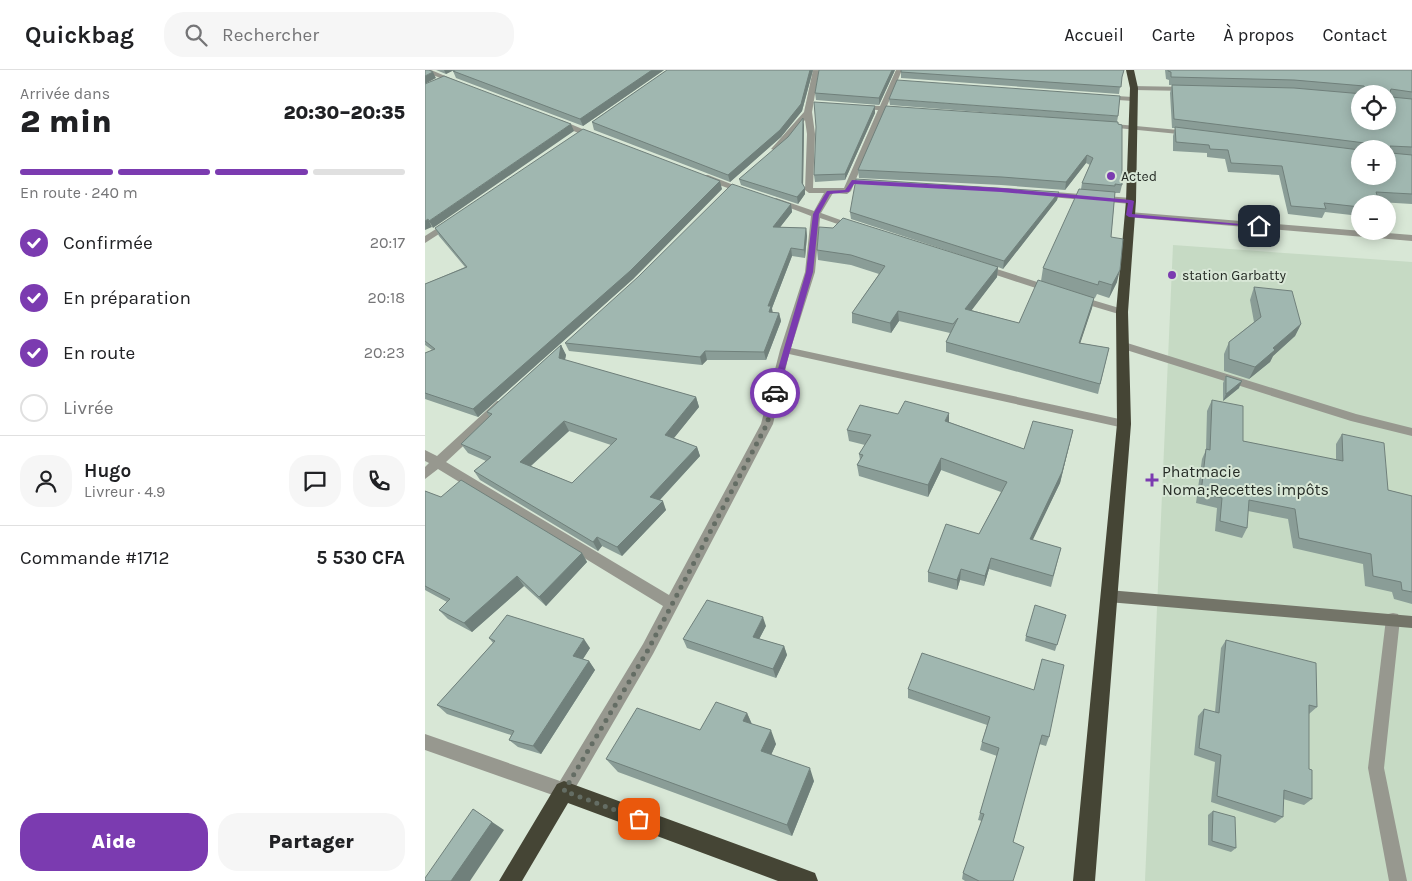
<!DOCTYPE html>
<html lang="fr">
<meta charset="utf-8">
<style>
:root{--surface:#fff;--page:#f6f6f6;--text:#202124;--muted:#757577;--line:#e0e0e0;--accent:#7b3bb0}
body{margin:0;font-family:Karla,sans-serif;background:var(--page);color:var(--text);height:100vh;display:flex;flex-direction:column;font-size:19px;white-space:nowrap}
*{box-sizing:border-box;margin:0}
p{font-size:16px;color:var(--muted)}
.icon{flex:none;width:28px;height:28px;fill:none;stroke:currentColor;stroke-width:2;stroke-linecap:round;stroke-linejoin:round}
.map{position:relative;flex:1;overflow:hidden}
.sheet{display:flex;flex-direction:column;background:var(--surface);width:425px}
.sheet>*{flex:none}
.controls{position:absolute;left:926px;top:15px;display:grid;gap:10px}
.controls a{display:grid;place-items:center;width:45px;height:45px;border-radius:50%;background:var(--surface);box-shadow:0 2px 12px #0003;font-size:25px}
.pin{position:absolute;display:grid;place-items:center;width:42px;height:42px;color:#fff;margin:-21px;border-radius:10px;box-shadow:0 2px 8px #0006}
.courier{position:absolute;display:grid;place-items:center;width:50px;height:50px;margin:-25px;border:4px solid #7b3bb0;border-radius:50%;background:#fff;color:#222;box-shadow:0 1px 6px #0007}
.summary em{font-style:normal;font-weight:800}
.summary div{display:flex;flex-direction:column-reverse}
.summary{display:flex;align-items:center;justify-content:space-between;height:85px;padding:0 20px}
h1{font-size:32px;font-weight:800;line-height:38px}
.bar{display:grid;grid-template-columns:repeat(4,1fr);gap:8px 5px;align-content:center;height:60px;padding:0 20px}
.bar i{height:6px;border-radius:4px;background:var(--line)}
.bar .active{background:var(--accent)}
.bar p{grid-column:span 4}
.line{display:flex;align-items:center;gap:12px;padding:0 20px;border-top:1px solid var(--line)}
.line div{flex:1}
.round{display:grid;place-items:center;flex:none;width:52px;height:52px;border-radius:20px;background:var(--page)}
ol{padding:0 20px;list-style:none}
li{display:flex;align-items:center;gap:15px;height:55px}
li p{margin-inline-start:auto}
li .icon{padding:5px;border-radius:50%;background:var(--accent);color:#fff;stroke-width:4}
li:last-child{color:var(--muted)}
li i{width:28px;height:28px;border:2px solid var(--line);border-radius:50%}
.cta{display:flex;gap:10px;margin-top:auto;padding:10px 20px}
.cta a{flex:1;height:58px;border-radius:20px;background:var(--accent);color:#fff;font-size:20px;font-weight:800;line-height:58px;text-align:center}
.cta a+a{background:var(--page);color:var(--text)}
header{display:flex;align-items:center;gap:30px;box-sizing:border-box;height:70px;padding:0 25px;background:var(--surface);border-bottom:1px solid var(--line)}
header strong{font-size:24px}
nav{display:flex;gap:28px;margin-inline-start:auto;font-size:18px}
.search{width:350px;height:45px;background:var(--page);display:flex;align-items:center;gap:12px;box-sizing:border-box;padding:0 18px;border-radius:20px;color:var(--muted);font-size:19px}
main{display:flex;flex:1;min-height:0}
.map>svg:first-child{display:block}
</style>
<header>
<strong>Quickbag</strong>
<div class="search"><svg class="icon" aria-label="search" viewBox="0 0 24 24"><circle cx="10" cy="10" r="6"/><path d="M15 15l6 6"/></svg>Rechercher</div>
<nav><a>Accueil</a><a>Carte</a><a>À propos</a><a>Contact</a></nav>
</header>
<main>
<section class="sheet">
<div class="summary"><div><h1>2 min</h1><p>Arrivée dans</p></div><em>20:30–20:35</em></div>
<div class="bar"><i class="active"></i><i class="active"></i><i class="active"></i><i></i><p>En route · 240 m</p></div>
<ol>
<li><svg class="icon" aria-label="check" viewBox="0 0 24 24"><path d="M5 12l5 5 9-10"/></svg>Confirmée<p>20:17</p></li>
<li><svg class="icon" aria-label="check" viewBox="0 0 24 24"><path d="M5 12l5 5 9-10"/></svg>En préparation<p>20:18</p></li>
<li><svg class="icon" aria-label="check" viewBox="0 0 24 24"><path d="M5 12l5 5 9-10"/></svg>En route<p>20:23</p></li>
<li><i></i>Livrée</li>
</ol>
<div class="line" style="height:90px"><a class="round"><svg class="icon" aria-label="person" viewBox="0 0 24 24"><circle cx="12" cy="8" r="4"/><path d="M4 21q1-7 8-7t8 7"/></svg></a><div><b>Hugo</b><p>Livreur · 4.9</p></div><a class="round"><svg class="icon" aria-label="chat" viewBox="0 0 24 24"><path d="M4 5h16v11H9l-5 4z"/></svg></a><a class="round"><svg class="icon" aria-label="phone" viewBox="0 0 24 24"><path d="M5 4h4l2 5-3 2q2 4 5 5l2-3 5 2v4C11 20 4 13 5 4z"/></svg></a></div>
<div class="line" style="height:65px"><div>Commande #1712</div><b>5 530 CFA</b></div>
<div class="cta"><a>Aide</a><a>Partager</a></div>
</section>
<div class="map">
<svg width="987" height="811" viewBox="0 0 987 811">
<rect width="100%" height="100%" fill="#d8e7d6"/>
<path fill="#c6dac4" d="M748,175L987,192V811H720Z"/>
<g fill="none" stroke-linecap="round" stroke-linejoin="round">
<path fill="#97988f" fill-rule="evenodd" d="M0,0H6L37,13L31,14L0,2Z
M388,0H394L387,42L390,64L388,118H419L453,40L435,39L431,37L435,35L455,36L471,0H477L462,36L477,37L481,39L477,41L460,40L426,121L422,124L408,123L396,143L435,157L430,160L395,148L390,202L366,278L699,350L705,354L699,358L364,284L348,354L228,584L145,727L139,729L0,680V664L135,711L218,574L238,536L13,399L0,409V397L4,393L0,391V380L12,386L72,331H80L82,334L80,337L21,392L244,525L336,354L355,280L380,202L386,146L347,131L351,128L389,141L399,123H384L380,120L382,64L380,50L353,81L346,79L379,42Z
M706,16L763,17L767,19L763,21L709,20H706Z
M675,25L708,27L712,29L708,31L678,29H675Z
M130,50H136L174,66L167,68L130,54Z
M679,53L764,61L768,63L764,65L682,57H679Z
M277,105H283L324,121L317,123L277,109Z
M617,121L706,128L710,131L706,134L614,126L613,124Z
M704,142L987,165V171L701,147V143Z
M25,150L28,151V155L0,173V166Z
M556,194L631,218L632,220L631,222H623L553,199V195Z
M654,226L701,240L702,242L697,245L650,231V227Z
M699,272L931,344L987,358V366L926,351L695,278L694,276Z
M968,543L973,544L975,549L959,698L982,811H964L943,698L961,549L963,544Z"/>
<path fill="#737468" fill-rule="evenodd" d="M683,520L987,546V558L683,532L678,530L676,526L678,522Z"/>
<path fill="#454535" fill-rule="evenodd" d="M701,0H709L713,18L711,131L703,242L706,354L670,811H648L692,354L691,242L701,131L705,18Z
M139,711L382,800L390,803L393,811H353L143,733L97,811H74L132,714Z"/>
</g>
<path fill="#8a9d97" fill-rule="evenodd" d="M11,0H29L21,4Z
M30,0H239L158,56L31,8L28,1Z
M242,0H388L377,41L356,67L305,112L169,60L167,52Z
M470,0L454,35L391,30L390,23Z
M476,0H699L696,10L694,24L476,8Z
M740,0H987V134L954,132L935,134V146L900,142L897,148L863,144L854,105L803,102L800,89L782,87V83L748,81V66L750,58H747L745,23L747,15H744V10L741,9ZM935,79H962L935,106Z
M464,29L693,46L692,52L697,115L695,123H690L686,167L692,212L684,228L672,224L670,228H669L667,238L655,273L684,278L673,324L521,282V272L525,263L474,251L466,263L427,253V243L454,204L426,195L393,190L392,180L566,195L426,149L425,142L634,122L632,130L578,199L573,197L572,207L546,240L594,253L616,211L618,198L656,119L657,113L665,95L661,93L640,120L576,115L434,108L433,100L620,47L465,35Z
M450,36V43L420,110L390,112L389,105Z
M379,55L378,115L380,124L373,134L316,115L314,109Z
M297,119L208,209L53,347L0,329V283L7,280L0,275V214L40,197L14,166L10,158Z
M366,134L367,142L355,157L381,158L382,166L380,188L367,186L347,238V242L354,243L356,251L341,290H282L277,295L144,281L140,273Z
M829,217L876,254L870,266L848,286L845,292L824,309L799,301V284L804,272L829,252L825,230Z
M136,275L141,285L140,290L271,327L274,337L249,368L272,377L275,386L235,430L241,440L197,486L177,476L173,481L55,410L49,401L61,391L43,383L36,374L64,347L62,342ZM144,361L186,375L147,413L106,396Z
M801,306L814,318L798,331V313Z
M787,330L818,371L911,390V374L917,364L963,420L987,426V534L969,529L967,522L940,516L938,494L868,478L863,449L823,441L822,458L817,468L790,461L792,438L771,433L777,389L781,380L782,341Z
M473,344L524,352L599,379L648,360L635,413L607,470L636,478L626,517L564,499L559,516L535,510L532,520L503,512V502L554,464L576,422L516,400L503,427L434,406L432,395L435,390L434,384L440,375L424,371L422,360Z
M0,421L157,483L162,492L121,536L99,516L47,562L23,549L14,540L22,532L0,520Z
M641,545L630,581L600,571L601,566Z
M341,556L334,569L359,576L362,585L351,608L262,578L258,569Z
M64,568L165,578L158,589L164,591L170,600L116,684L93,677L84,670L86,665L22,644L12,635L68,573Z
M801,570L892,637L884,644V699L887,729L879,735L858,729V747L850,753L786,732L790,692L769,685L773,646L779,639L790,642L796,578Z
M483,619L624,667L621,676L614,674L588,772V811H540L537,809L538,803L557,751L553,750L555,743L572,686L555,680L557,672L562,655L483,628Z
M322,643L327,654L351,674L346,685L389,711L367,766L193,702L181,689L275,660Z
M788,741L811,778L806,782L783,775V745Z"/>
<path fill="#70807b" d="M19,0H29L21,4Z
M227,0H239L158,56L155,49Z
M385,0H388L377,41L356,67L305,112L303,105Z
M467,0H470L454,35V28Z
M8,2L11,8L0,14V6Z
M450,36V43L420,110V104Z
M378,48L379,55L378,119L380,118V124L373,134L372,127L377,113Z
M146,54L149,61L8,158L4,151Z
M662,85L661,93L640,120L641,112Z
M295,111L297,119L208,209L53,347L48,339Z
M634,122L632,130L578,199L579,191Z
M366,134L367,142L349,165L348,157Z
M3,149L7,157L0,160V151Z
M381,158L382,166L380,188L379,180Z
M366,178L367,186L347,238L348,244L346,250L343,236Z
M573,197L572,207L540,249V239Z
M695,200L692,212L684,228L687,215Z
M669,228L667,238L652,283L654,273Z
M473,241L474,251L466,263L465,253Z
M354,243L356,251L341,290L339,282Z
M876,254L870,266L848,286L845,292L824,309L830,297L848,278Z
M136,275L141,285L138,297L134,288Z
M280,281L282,290L277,295L275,287Z
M817,311L814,318L798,331L801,324Z
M271,327L274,337L244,374L240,365Z
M524,343V354L520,351Z
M139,351L144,361L100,401L95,392Z
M648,360L635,413L603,480L605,469Z
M272,377L275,386L229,436L225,427Z
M516,388V400L503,427V415Z
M238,431L241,440L197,486L192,477Z
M172,467L177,476L173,481L168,472Z
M157,483L162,492L121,536L114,527Z
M566,488L564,499L559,516L560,506Z
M536,499L535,510L532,520V510Z
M92,506L99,516L47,562L39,553Z
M338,547L341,556L331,575L328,567Z
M159,569L165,578L154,595L148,586Z
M359,576L362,585L351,608L348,599Z
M164,591L170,600L116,684L108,676Z
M322,643L328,657L318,651Z
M346,660L351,674L342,694L336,681Z
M385,698L389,711L367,766L362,755Z
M48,739L79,760L45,811H26Z"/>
<path fill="#a0b7b0" stroke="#70807b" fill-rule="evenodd" d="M0,0H4L8,2L0,6Z
M30,0H227L155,49L28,1Z
M242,0H385L376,34L355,60L303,105L167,52Z
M394,0H467L454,28L390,23Z
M476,0H699L697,7L696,17L476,2Z
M743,0H987V22L966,19L964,25L966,27L987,29V77L965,76L966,83L987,85V124L951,122L955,134H935V137L899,133L901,139L866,136L857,96L806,93L803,80L785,79L784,75L751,72L750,57L935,80V106H962V79H941L940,73L749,49L747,15L869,18L938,24L940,18L939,16L869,10L746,7V2L743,1ZM935,24H962V51H935Z
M19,6L146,54L4,151L3,149L0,151V14Z
M472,10L695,26L693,46L464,29Z
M389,32L450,36L420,104L389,105L391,57Z
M461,36L693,52V54L697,55V115L690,114V116L657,113L668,88L662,85L641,112L577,107L433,100Z
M378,48L377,113L380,118L372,127L314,109L363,67Z
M158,59L295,111L205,201L48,339L0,323V283L10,279L0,271V214L42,197L10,158Z
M431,109L634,122L579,191L425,142Z
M307,114L366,134L348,157L381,158L379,180L366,178L343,236H346L344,242L354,243L339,282L280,281L275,287L140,273L213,207Z
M654,119L690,122L686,167L698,169L695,200L687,215L674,211L673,215L618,198Z
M418,148L573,197L540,239L594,253L613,210L669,228L654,273L684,278L675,314L521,272L533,248L528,254L473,241L465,253L427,243L460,196L426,185L392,180L394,157L408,158Z
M829,217L867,221L876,254L848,278L850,280L830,297L804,289V272L836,247Z
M136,275L134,288L271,327L240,365L272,377L225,427L238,431L192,477L172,467L168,472L49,401L66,387L36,374L67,344L62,342ZM139,351L192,369L147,413L95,392Z
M801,306L817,311L801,324Z
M787,330L818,336V371L918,391L917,364L959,373L963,420L987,426V522L977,520L976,512L948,506L946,484L874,468L870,439L824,430L822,458L795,451L797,428L776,423L781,379L785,380Z
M480,331L524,343L520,351L599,379L608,351L648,360L637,402L605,469L636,478L628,506L566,488L560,506L536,499L532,510L503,502L521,454L554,464L582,412L516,388L503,415L432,395L438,385L434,384L446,365L422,360L435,335L473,344Z
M36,410L157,483L114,527L92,506L39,553L14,540L25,529L0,516V421L16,427Z
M282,530L338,547L328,567L359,576L348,599L258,569Z
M610,535L641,545L632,575L601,566Z
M82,545L159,569L148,586L164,591L108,676L84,670L89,661L12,635L70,571L64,568Z
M801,570L891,593L892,637L884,635V699L887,700V729L859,720L858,747L792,726L796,685L774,678L779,639L794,643Z
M497,583L609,620L617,589L639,595L624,667L617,665L588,772L599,777L588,811H554L538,803L559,744L555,743L574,678L557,672L565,647L483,619Z
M291,632L322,643L318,651L346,660L336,681L385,698L362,755L181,689L212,638L275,660Z
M48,739L67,752L26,811H0V808Z
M788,741L810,747L811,778L787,771Z"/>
<path fill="#7b3bb0" d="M427,110L576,118L706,130L709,131L707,144L837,156L834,157L704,147L701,145L703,133L576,122L429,114L424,122L405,124L394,144L388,202L353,323L347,325L346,323L381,202L388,144L402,121L420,120Z"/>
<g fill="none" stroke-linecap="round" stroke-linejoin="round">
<path stroke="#646d64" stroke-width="5" stroke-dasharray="0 9" d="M214,749L139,721L223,580L342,354L350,323"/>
</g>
<g fill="#7b3bb0" stroke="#d8e7d6" stroke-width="2">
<circle cx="686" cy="106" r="5"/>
<circle cx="747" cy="205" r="5"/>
<path d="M724.5 402.5h5v5h5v5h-5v5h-5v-5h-5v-5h5z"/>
</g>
<g text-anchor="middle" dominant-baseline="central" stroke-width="4" stroke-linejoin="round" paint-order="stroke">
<g font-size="14" fill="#262c26" stroke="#d8e7d6" text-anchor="start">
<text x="696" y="106">Acted</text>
<text x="757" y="205">station Garbatty</text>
</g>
<g font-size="16" fill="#262c26" stroke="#d8e7d6" text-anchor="start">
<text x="737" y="401">Phatmacie<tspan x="737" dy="18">Noma;Recettes impôts</tspan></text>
</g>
</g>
</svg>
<div class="controls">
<a><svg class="icon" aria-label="locate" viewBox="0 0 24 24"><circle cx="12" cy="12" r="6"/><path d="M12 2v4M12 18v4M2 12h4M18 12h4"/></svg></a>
<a>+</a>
<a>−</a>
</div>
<div class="pin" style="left:214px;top:749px;background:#ea580c"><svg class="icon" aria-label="bag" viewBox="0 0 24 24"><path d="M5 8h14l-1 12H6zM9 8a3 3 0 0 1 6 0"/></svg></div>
<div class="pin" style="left:834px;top:156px;background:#1f2937"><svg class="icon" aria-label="home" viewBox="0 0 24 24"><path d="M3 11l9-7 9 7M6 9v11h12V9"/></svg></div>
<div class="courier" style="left:350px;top:323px"><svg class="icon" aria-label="car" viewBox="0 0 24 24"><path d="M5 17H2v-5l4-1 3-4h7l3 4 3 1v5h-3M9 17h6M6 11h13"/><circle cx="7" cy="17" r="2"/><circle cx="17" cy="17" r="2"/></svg></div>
</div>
</main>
